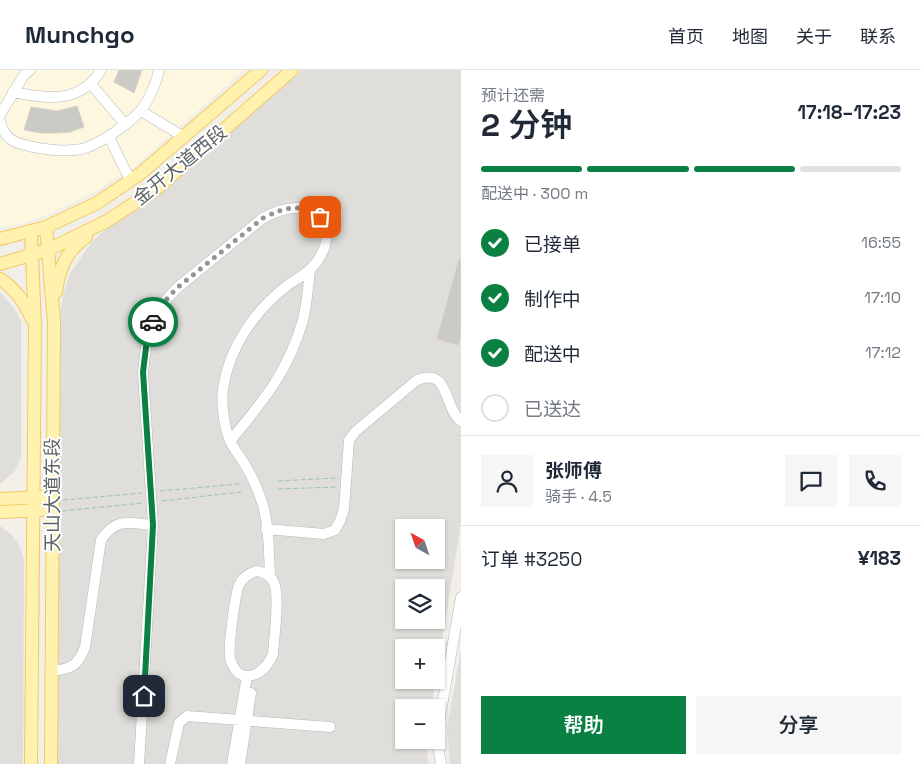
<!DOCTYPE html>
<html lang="zh">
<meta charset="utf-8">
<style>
:root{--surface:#fff;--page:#f6f6f7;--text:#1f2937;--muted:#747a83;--line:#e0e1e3;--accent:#0b8043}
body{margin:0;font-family:"Space Grotesk","Noto Sans SC",sans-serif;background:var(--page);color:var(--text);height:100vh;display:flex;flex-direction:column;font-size:19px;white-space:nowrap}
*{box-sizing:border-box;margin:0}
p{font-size:16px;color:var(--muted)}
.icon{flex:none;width:28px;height:28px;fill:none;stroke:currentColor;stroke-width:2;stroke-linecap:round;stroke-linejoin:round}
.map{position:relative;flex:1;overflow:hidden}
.panel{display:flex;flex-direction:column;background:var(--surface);width:460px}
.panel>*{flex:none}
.needle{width:32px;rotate:320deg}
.buttons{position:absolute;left:395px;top:449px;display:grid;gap:10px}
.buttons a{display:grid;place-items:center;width:50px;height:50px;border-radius:0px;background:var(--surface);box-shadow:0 1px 4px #0004;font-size:25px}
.pin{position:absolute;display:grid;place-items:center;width:42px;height:42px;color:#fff;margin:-21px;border-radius:10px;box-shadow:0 2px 8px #0006}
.courier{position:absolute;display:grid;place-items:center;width:50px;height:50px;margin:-25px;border:4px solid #0b8043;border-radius:50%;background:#fff;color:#222;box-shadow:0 1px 6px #0007}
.summary em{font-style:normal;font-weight:600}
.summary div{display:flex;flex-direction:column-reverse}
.summary{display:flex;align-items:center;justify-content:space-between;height:85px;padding:0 20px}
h1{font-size:32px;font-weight:600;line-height:38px}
.bar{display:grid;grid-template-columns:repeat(4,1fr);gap:8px 5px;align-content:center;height:60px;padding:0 20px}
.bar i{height:6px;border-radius:4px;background:var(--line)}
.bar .on{background:var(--accent)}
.bar p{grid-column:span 4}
.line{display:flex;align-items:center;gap:12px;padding:0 20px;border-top:1px solid var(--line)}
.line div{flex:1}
.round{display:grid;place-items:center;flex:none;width:52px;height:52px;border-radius:0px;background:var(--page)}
ol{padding:0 20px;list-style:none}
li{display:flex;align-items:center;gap:15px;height:55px}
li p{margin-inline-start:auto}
li .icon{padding:5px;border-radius:50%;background:var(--accent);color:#fff;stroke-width:4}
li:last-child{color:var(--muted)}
li i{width:28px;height:28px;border:2px solid var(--line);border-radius:50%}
.primary-button{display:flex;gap:10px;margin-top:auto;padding:10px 20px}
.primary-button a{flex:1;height:58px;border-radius:0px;background:var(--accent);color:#fff;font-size:20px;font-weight:600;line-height:58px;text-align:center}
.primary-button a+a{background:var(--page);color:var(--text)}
header{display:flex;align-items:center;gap:30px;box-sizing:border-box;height:70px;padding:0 25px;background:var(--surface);border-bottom:1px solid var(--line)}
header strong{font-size:24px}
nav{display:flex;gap:28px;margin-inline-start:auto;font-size:18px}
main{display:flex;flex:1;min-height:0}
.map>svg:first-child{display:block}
</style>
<header>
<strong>Munchgo</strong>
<nav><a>首页</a><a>地图</a><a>关于</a><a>联系</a></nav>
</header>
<main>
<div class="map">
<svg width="461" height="694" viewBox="0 0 461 694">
<rect width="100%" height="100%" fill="#f1efe8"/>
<path fill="#fef7e0" d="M0,0H244L134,97L91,124L44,146L20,154L0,158Z"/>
<path fill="#e0deda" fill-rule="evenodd" d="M302,0H461V453L436,608V578H404V610H436L431,637L404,638V670H427V686L429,694H56L59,251L63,226L69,205L91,173L110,156L159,124ZM404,458H436V490H404ZM404,518H436V550H404Z
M0,222L13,237L21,251V387L15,401L0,414Z
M0,456L12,465L20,477L24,490L23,694H0Z
M461,580V694H450L447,658Z"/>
<path fill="#cccac5" stroke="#d6d1c6" d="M119,0H142L134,23L114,12Z
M77,36L84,57L70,62L56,63H41L24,60L31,37L57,41Z
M459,189H461V265L458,275L437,269Z"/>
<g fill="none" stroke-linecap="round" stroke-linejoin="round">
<g stroke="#b5b8bc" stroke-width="11">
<path id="minor" d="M90,13L125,54
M13,22C46,29 81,34 101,0
M141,41L184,67
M0,45L24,5L30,0
M0,51C5,70 14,73 33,77C48,80 67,82 82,79C98,75 129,54 140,41C148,33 157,11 159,0
M109,67L130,110
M230,371C264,330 288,302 303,250C307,234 308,217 310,200
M266,459L324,464L335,460L340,451L344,439L349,370L356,361L417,310C450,297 443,337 461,351
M256,501C264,502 271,505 274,513C280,525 274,569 273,584C265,606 238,618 230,588C228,578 235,525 239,515C242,508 248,504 256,501Z
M51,601C71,599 78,596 85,577L101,470C116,447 129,453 153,455
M139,694L153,455L143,302L147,269L154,249L165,231L177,218L263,148C274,142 286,137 299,138C325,140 333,165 321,185C314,200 301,206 288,215C255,240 229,277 223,319C221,334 224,356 230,371C235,381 243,390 248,400C254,410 259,423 263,435C269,457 269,483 270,507
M170,694L179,653L187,646L330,657
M232,694L247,606
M240,694L251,623
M441,694L439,682L438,659L461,527"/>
</g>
<g stroke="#f2c960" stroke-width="14">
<path id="major" d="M46,157L54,252L51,694
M31,162L35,255L31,694
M0,169L46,157L97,133L140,104L261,0
M0,194L48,180L107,151L156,119L292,0
M0,209C16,219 24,232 32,249
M56,222C59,199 66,181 86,167
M0,429L42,427
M0,442L42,440"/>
</g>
<path stroke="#9cc7a9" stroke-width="1" stroke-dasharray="5 2.5" stroke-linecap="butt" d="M278,411L336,408
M278,419L337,417
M160,421L239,414
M63,430L142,423
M162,431L241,422
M62,441L143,433"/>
<use href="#minor" stroke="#fff" stroke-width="10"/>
<use href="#major" stroke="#fff2af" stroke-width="12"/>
</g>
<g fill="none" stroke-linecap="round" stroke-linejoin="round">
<path stroke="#929495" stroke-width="5" stroke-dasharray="0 9" d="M153,252L165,231L177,218L263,148C284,138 300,132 320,147"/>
<path stroke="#0b8043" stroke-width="6" d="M144,626L153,455L143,302L147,269L153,252"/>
</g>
<g text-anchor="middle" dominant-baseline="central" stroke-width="4" stroke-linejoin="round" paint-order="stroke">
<g font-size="19" fill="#5f6368" stroke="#fff">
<text transform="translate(180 95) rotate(-39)">金开大道西段</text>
<text transform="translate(52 425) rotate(-90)">天山大道东段</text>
</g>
</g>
</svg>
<div class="buttons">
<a><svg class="needle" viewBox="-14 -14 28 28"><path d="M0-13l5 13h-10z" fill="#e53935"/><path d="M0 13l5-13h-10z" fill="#747a83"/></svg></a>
<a><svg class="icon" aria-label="layers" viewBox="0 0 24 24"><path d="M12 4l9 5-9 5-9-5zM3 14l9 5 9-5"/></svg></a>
<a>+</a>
<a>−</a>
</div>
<div class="pin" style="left:320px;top:147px;background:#ea580c"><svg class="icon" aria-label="bag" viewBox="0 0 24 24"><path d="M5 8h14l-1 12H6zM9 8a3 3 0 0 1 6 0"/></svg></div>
<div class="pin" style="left:144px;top:626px;background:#1f2937"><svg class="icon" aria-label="home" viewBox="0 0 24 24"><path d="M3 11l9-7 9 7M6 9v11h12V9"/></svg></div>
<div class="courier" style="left:153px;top:252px"><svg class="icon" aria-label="car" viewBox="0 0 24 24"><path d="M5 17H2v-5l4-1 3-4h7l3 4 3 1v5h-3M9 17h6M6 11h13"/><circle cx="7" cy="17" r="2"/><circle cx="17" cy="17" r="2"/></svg></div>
</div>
<section class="panel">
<div class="summary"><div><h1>2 分钟</h1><p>预计还需</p></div><em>17:18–17:23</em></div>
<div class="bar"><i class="on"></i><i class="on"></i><i class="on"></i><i></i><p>配送中 · 300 m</p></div>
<ol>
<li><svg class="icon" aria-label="check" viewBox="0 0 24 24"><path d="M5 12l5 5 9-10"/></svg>已接单<p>16:55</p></li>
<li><svg class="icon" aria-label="check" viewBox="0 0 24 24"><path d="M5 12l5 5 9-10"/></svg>制作中<p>17:10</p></li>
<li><svg class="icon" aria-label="check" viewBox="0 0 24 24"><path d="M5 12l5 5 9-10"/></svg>配送中<p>17:12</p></li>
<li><i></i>已送达</li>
</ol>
<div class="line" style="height:90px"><a class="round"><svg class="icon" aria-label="person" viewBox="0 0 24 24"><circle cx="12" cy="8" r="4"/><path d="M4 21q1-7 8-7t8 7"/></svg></a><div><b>张师傅</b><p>骑手 · 4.5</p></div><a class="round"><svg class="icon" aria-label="chat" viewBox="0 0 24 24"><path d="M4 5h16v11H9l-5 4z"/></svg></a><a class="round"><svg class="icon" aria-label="phone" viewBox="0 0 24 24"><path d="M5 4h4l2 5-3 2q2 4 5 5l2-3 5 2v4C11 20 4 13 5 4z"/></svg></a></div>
<div class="line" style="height:65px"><div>订单 #3250</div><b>¥183</b></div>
<div class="primary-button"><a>帮助</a><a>分享</a></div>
</section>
</main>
